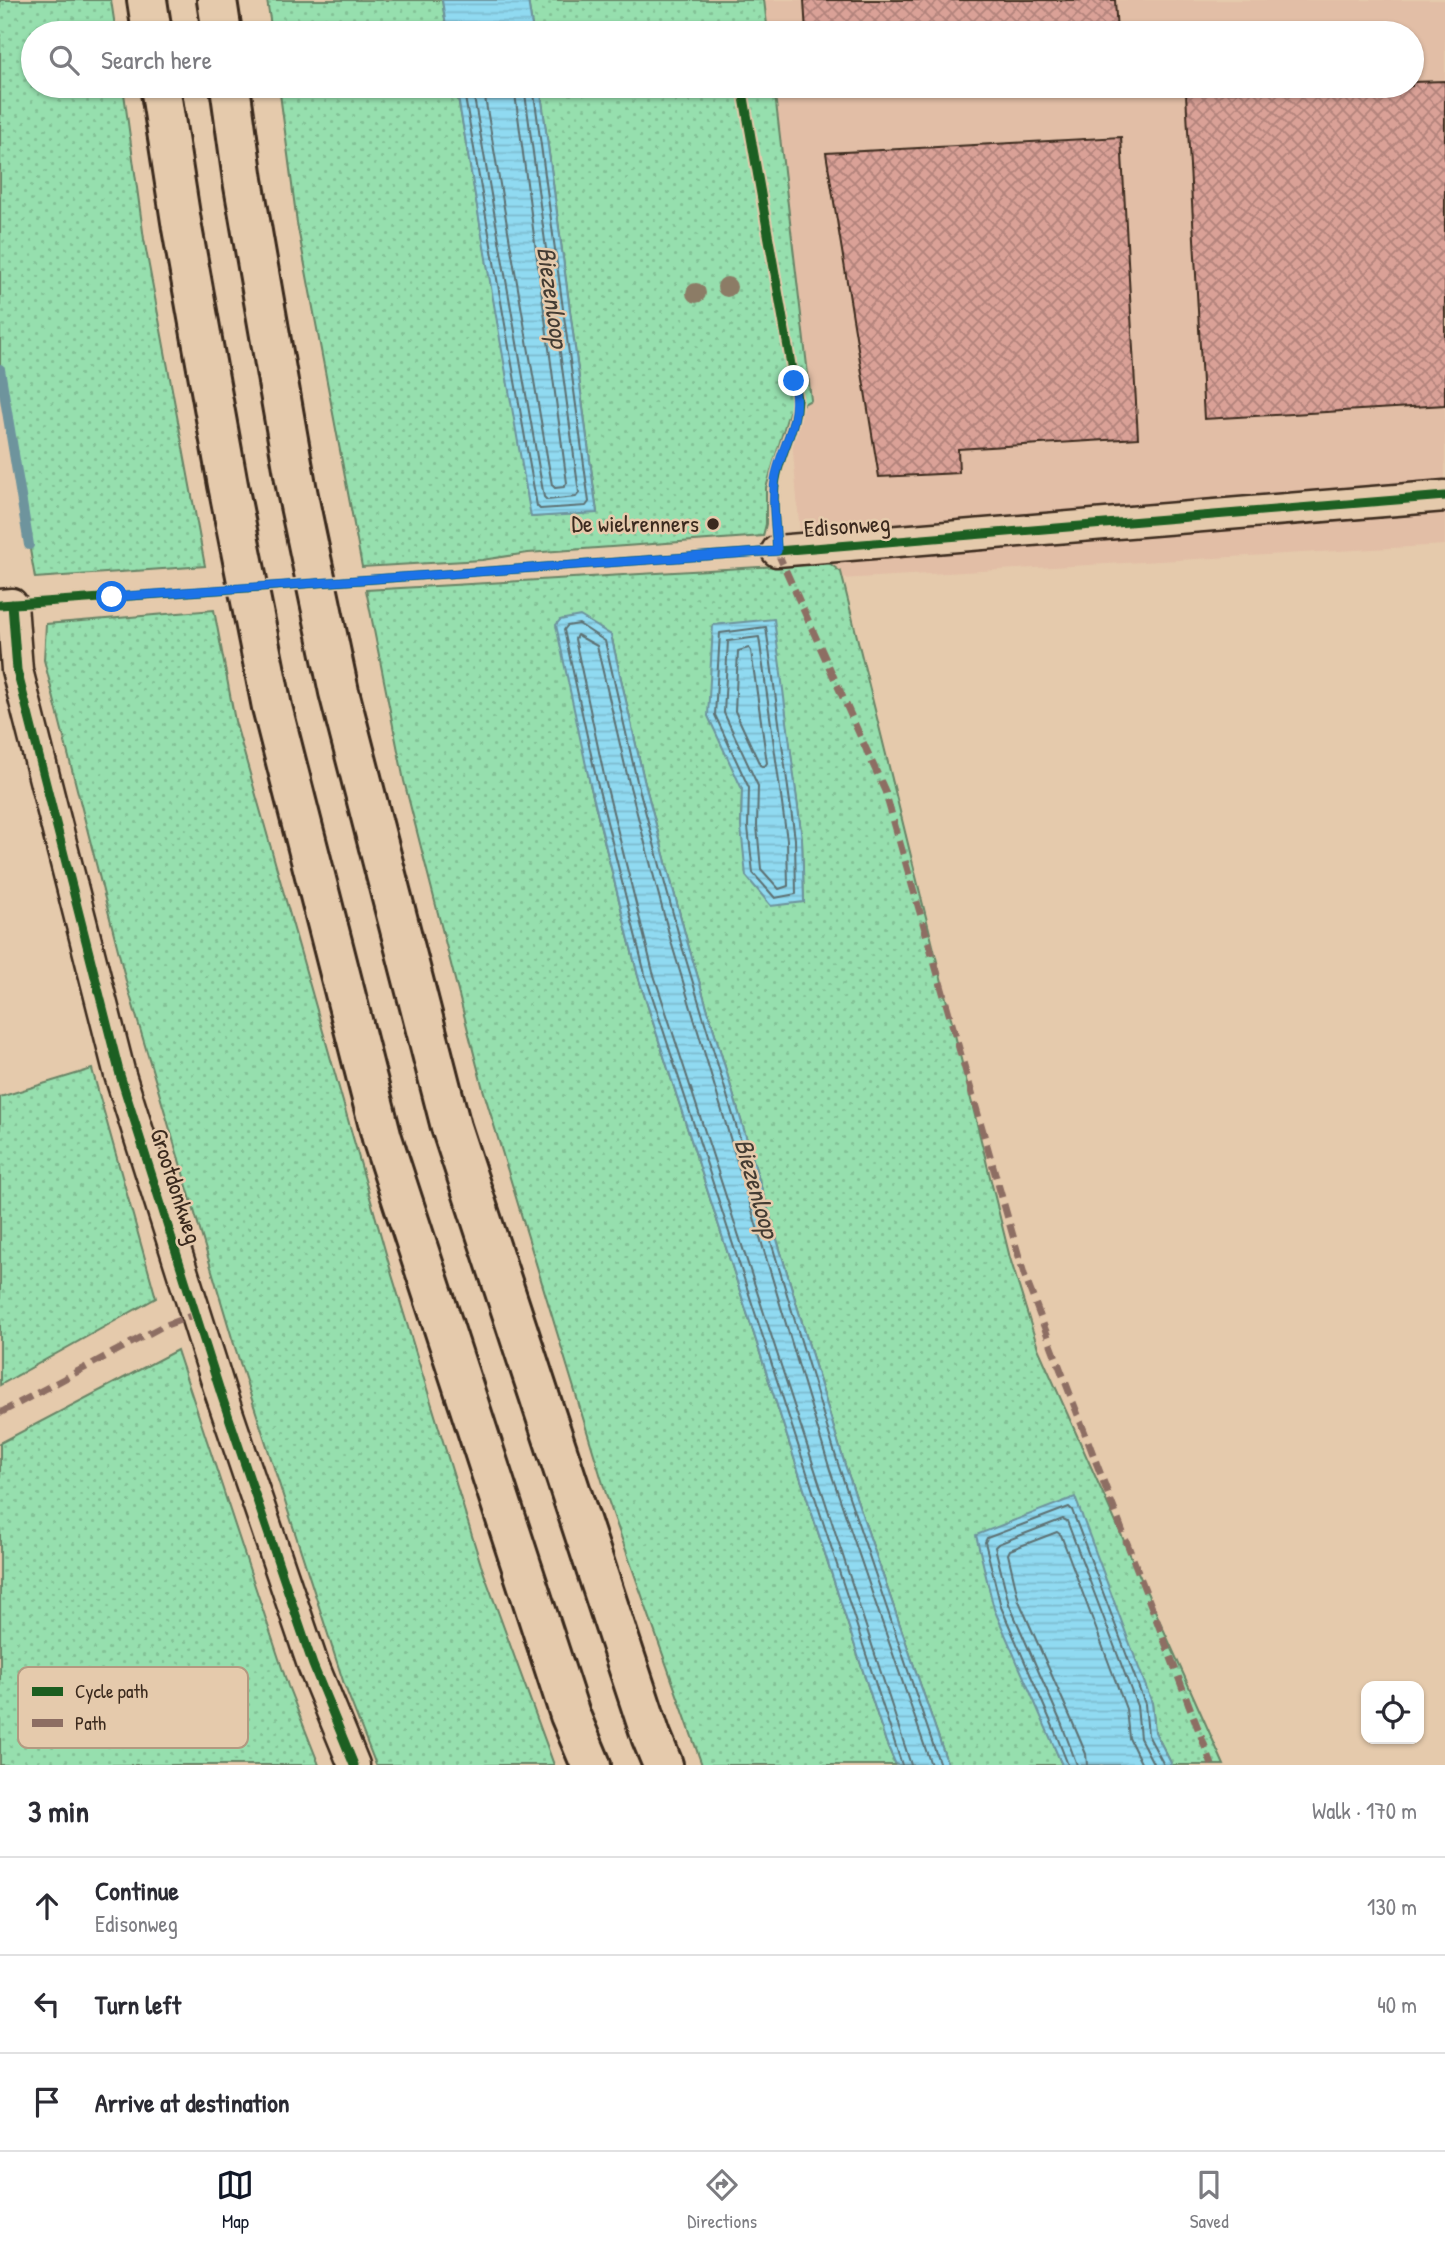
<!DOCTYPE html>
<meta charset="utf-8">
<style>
body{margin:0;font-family:"Patrick Hand",sans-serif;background:#f2f2f3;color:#2b2b33}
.controls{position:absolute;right:21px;bottom:21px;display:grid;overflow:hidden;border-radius:14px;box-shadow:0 2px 5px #0004}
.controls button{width:63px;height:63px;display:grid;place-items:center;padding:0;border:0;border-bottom:2px solid #e1e1e2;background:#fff;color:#2b2b33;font:35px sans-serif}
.stop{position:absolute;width:21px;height:21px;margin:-16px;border:5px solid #1a73e8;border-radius:50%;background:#fff}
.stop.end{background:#1a73e8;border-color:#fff;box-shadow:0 2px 7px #0008}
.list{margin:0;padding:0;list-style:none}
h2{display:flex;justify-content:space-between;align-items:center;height:91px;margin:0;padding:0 28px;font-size:30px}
h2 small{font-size:23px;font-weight:400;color:#7c7c81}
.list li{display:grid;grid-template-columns:46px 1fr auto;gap:21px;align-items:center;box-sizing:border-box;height:98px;padding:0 28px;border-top:2px solid #e1e1e2}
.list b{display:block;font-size:26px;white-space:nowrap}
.list p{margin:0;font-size:23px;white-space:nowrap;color:#7c7c81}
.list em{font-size:23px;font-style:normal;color:#7c7c81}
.icon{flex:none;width:38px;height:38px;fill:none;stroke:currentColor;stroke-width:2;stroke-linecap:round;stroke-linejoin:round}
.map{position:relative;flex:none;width:1445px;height:1765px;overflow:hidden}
.search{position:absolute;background:#fff;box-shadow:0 2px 5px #0004;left:21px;right:21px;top:21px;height:77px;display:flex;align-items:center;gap:18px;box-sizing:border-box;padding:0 24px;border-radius:38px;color:#7c7c81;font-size:26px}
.sheet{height:385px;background:#fff}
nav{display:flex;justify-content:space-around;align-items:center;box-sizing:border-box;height:98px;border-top:2px solid #e1e1e2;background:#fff;font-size:19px;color:#7c7c81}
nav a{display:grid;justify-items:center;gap:4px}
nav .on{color:#111827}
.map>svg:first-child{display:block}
.built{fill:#e2bea6}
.grass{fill:url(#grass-dots);stroke:#688466;stroke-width:2;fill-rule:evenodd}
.water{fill:url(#water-rules);stroke:#6e949d;stroke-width:2}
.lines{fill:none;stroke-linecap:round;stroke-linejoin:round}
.shore{stroke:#5d7072;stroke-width:2}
.stream{stroke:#6e949d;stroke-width:10}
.building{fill:url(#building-cross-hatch);stroke:#3b2a1e;stroke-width:2}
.street-casing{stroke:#3b2a1e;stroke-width:35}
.highway-casing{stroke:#3b2a1e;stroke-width:44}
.street{stroke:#e5caac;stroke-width:30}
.highway{stroke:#e5caac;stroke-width:38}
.quiet{stroke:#8d6e63;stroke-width:7;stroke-dasharray:14 7;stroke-linecap:butt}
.cycleway-casing{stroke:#e5caac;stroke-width:13}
.cycleway{stroke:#1b5e20;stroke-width:9}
.tree{fill:#8c7c66}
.route{stroke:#1a73e8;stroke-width:9}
.poi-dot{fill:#3b2a1e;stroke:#e5caac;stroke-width:2.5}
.labels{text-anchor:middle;stroke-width:5;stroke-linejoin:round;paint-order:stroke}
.poi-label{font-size:24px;fill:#3b2a1e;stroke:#e5caac;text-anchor:end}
.street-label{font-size:24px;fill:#3b2a1e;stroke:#e5caac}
.water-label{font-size:26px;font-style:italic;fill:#443c33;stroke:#e5caac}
.key{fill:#e5caac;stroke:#b29a81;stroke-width:2}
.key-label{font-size:19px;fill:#3b2a1e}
</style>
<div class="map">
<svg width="1445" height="1765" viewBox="0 0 1445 1765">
<defs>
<pattern id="grass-dots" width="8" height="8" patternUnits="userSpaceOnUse" patternTransform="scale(1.75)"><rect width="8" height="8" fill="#96dfae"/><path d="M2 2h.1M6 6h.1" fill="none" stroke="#82c095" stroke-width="1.8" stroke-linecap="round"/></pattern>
<pattern id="water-rules" width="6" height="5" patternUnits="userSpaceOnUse" patternTransform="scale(1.75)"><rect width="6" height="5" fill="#90daf1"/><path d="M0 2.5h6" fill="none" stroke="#7dbbce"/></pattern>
<pattern id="building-cross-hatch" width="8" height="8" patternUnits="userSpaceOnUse" patternTransform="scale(1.75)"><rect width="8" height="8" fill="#daa197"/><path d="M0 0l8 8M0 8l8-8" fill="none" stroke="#b2837b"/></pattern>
</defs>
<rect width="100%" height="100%" fill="#e5caac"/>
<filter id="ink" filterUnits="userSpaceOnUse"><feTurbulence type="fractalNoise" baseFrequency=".0143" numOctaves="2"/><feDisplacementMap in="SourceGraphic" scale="14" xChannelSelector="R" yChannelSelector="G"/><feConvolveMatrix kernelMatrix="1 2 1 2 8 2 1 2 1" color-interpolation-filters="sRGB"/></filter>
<g filter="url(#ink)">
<path class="built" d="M755,0h690v545l-641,36 -42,-495h650v-53h-654z"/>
<path class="grass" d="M0,0h111l5,33h-83v53h90l21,153 61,327 -170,12 -35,-198z
M267,0h175l5,33h-175z
M528,0h236l4,33h-235z
M279,86h177l76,431 65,-5 -57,-426h234l37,314 -22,12 -23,76v36l-3,12 -235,17 -46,7 -120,7 -65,-344z
M829,563l12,9 169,686 28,90 186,417h-52l-17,-33 -3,-29 -104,28 14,34h-114l-103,-300 -158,-524 -43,-161 -33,-145 -43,-16 -8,1 30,164 48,192 248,766 10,23h-194l-95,-268 -124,-408 -79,-308 -38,-191zM773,619l29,220 2,63 -63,-75 1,-38z
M214,610l21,111 157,554 89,290 73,200h-178l-32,-81 -112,-346 -105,-353 -83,-325 2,-36z
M92,1069l64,229 -156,87v-288z
M177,1350l111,336 31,79h-319v-322z"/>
<path class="water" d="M442,0h86l5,33h-86z
M456,86h84l57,427 -66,4z
M580,616l31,19 33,145 43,161 158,524 103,300h-52l-10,-23 -248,-766 -48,-192 -34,-159 4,-5z
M774,619l28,220 2,63 -33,4 -25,-30 -5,-49 1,-38 -34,-73 5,-91z
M1075,1497l77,206 3,29 17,33h-110l-68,-156 -18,-74z"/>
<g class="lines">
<path class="shore" d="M463,86l74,420 3,3 46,-3 3,-4 -56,-416
M472,86l72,411 3,3 29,-3 3,-4 -55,-407
M483,86l69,399 3,3 9,-1 3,-4 -53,-397
M766,627l29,212 1,55 -21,4 -22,-25 -5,-46 1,-39 -34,-73 5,-82z
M759,637l28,203 1,46 -9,3 -18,-20 -4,-43 1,-40 -34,-73 4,-72z
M749,648l2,3 16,112 -3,4 -4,-2 -25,-54 3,-60z
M902,1765l-257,-791 -48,-192 -33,-152 3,-4 12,-2 26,17 32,140 44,162 158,524 101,298
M911,1765l-258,-793 -48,-192 -30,-141 2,-4 20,11 32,137 43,162 158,525 101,295
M1068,1765l-14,-36 -53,-122 -16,-65 2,-4 82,-31 3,3 73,194 3,31 16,30
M1077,1765l-15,-40 -53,-121 -14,-57 3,-3 65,-25 4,2 70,185 3,32 14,27
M1087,1765l-1,-11 -14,-33 -53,-120 -11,-47 2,-4 47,-18 4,3 65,174 3,29 13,27"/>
<path class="stream" d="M0,369l29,176"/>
</g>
<path class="building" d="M804,0h311l2,33h-311z
M1445,81v324l-241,14 -18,-325 162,-8h64v-4z
M1121,137l17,301 -180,11 1,24 -80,4 -53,-324z"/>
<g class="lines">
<g class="street-casing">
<path id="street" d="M777,551l668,-55
M0,605l12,-1 5,66 103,405 101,319 92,271 41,100"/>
</g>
<g class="highway-casing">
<path id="highway" d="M147,0l5,33
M217,0l5,33
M160,86l22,142 46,257 44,222 110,431 188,577 21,50
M230,86l13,94 54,311 42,201 112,435 200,609 12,29"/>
</g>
<use href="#street" class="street"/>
<use href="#highway" class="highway"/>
<path class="quiet" d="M777,551l108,240 139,483 188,491
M0,1413l161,-86 35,-13"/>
<g class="cycleway-casing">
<path id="cycleway" d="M742,86l55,313c-1,28 -14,49 -20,75 -6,25 -1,52 0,77
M12,604l5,66 103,405 101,319 92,271 41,100
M0,605l777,-54 668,-55"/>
</g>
<use href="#cycleway" class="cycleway"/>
</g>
<g class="tree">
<circle cx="727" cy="287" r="10"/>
<circle cx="696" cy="293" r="10"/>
</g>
</g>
<g class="lines" filter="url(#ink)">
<path class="route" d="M112,597l665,-46c-1,-25 -6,-51 -1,-76 9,-39 25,-49 18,-94"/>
</g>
<circle class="poi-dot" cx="713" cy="524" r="7"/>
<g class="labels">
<g class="poi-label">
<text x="699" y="532">De wielrenners</text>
</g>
<g class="street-label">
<text transform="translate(847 526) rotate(-4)" y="8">Edisonweg</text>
<text transform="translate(176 1186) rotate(72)" y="8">Grootdonkweg</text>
</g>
<g class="water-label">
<text transform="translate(553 297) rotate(82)" y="9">Biezenloop</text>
<text transform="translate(757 1188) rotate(74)" y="9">Biezenloop</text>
</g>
</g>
<rect x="18" y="1667" width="230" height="81" rx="10" class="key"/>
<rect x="32" y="1687" width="31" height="9" fill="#1b5e20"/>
<rect x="32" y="1719" width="31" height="8" fill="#8d6e63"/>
<g class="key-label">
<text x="75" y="1698">Cycle path</text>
<text x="75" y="1730">Path</text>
</g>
</svg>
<div class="controls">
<button><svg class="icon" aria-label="locate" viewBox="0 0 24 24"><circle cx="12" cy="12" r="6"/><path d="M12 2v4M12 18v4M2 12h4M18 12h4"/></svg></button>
</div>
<div class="stop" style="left:112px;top:597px"></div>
<div class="stop end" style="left:794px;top:381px"></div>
<div class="search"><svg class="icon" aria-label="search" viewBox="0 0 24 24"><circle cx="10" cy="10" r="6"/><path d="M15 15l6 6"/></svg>Search here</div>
</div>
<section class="sheet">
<h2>3 min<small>Walk · 170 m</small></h2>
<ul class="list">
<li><svg class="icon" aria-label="ahead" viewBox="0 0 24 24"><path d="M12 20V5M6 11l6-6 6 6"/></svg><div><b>Continue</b><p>Edisonweg</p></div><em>130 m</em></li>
<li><svg class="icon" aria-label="left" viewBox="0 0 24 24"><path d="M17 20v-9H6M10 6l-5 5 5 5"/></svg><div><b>Turn left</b></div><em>40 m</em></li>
<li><svg class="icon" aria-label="arrive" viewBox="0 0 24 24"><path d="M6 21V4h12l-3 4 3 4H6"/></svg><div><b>Arrive at destination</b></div></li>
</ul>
</section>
<nav>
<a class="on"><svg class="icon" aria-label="map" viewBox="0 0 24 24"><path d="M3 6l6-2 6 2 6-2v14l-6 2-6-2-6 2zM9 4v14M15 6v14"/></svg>Map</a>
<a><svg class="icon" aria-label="directions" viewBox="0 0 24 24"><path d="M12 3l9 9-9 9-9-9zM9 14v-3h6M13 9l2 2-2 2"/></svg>Directions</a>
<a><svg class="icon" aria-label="saved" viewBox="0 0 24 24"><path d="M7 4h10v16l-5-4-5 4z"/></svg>Saved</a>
</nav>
